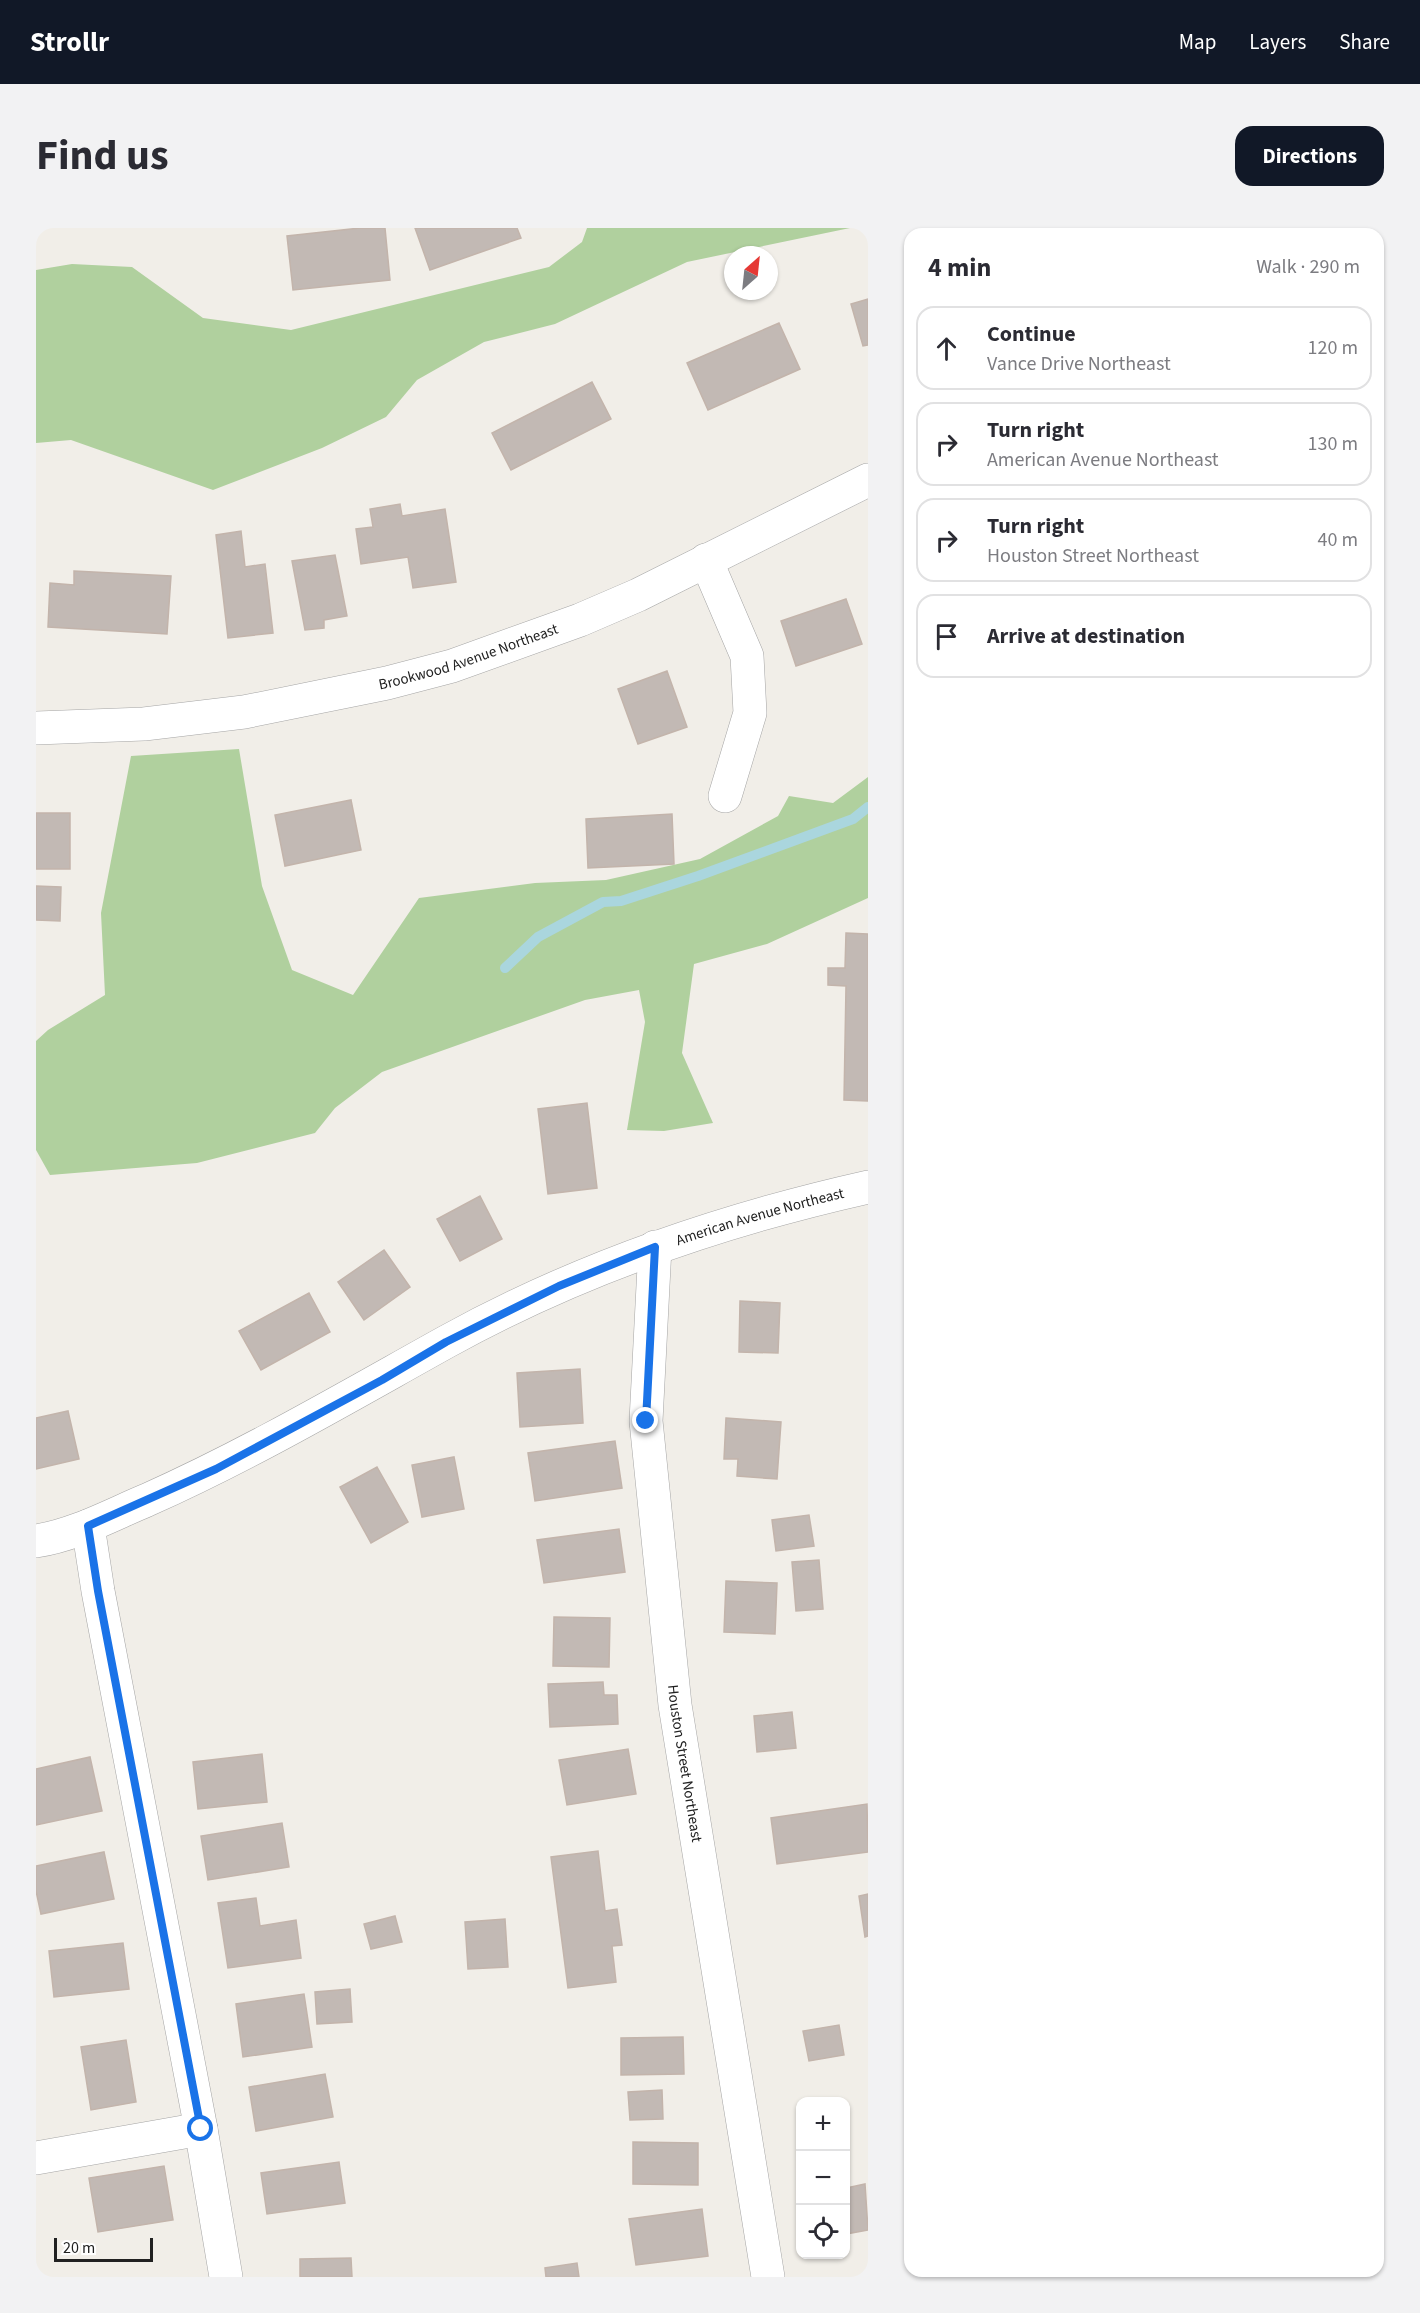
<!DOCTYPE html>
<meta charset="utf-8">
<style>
body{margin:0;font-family:"Source Sans 3",sans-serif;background:#f2f2f3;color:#2b2b33}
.controls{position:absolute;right:18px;bottom:18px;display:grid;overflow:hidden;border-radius:12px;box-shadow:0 2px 4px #0004}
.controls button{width:54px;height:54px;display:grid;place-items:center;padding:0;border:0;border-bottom:2px solid #e1e1e2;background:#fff;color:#2b2b33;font:30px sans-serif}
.compass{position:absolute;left:688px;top:18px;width:54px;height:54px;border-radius:50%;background:#fff;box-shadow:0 2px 4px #0004;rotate:27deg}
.scale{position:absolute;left:18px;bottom:15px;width:99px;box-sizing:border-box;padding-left:6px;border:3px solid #212121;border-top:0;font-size:16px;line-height:21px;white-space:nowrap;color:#212121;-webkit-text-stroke:4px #fff;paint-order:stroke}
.stop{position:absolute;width:18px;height:18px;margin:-14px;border:4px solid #1a73e8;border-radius:50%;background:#fff}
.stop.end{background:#1a73e8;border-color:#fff;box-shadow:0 2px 6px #0008}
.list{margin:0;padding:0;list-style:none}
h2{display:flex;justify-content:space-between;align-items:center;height:78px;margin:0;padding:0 24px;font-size:26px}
h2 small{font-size:20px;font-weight:400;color:#7c7c81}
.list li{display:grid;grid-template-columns:39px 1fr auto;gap:18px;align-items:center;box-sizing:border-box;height:84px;margin:0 12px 12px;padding:0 12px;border:2px solid #e1e1e2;border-radius:18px}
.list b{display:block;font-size:22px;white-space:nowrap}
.list p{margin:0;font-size:20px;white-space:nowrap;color:#7c7c81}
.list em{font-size:20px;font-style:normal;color:#7c7c81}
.icon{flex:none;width:33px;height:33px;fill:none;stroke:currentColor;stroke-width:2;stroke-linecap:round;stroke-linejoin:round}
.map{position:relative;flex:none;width:832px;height:2049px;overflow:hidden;border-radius:18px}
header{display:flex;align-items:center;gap:36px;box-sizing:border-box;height:84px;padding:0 30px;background:#111827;color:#fff}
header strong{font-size:28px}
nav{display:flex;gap:33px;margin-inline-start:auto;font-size:21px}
.intro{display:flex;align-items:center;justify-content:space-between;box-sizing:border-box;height:144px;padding:0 36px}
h1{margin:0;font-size:42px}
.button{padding:15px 27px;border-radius:18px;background:#111827;color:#fff;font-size:21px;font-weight:700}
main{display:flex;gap:36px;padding:0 36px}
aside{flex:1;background:#fff;border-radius:18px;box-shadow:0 2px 4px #0004}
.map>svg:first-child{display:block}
.forest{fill:#b0d09e}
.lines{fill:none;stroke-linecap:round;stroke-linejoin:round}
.stream{stroke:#aad6de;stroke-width:10}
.building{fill:#c2b9b4;stroke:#c3b4ab;stroke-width:1.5}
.street-casing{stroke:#a5a5a5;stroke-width:34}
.street{stroke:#fff;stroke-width:33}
.route{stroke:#1a73e8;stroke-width:8}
.labels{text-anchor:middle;stroke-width:6;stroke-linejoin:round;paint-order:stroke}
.street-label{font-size:15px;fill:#212121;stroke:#fff}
</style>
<header>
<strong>Strollr</strong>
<nav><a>Map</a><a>Layers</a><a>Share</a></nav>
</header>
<div class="intro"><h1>Find us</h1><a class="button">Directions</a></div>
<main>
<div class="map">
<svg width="832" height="2049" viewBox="0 0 832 2049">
<rect width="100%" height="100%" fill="#f1eee8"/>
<path class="forest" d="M551,0h263l-163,34 -132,62 -71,18 -67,38 -31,37 -64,31 -109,42 -142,-50 -35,3v-173l36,-6 60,3 71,51 88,12 258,-63 33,-25z
M203,521l23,137 30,84 61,25 66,-97 116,-15 71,-3 94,-21 78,-43 11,-20 44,7 35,-26v121l-101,46 -73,20 -12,89 31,70 -49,8 -37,-1 18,-108 -6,-32 -54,10 -203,72 -47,36 -20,25 -118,30 -147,12 -14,-25v-109l12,-11 57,-35 -4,-82 30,-157z"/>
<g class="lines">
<path class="stream" d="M469,740l33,-31 65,-35 18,-1 77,-25 155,-57 15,-12"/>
</g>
<path class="building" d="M324,0h25l5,52 -97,10 -6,-54z
M379,0h102l4,10 -91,32z
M832,71v46l-5,1 -12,-42z
M743,95l21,46 -92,41 -21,-47z
M556,154l19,37 -100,51 -19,-37z
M364,276l2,12 43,-7 11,73 -43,6 -5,-31 -47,7 -5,-35 17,-2 -3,-18z
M205,303l4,36 20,-3 8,69 -45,5 -12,-103z
M299,327l12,61 -23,4v8l-19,2 -13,-69z
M38,343l97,5 -4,58 -119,-7 2,-44 24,2z
M810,371l16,45 -66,22 -15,-45z
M631,443l20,56 -49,17 -20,-55z
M315,572l10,50 -76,16 -10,-51z
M0,585h34v56h-34z
M636,586l2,50 -86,4 -2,-49z
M0,658l25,1 -1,34 -24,-1z
M810,705l22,1v167l-24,-1 2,-114 -18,-1v-17h17z
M551,875l10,85 -49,6 -10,-85z
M444,968l22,43 -42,22 -23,-42z
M348,1022l26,37 -46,33 -26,-38z
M273,1065l21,39 -69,38 -22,-39z
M704,1073l40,2 -2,50 -39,-1z
M544,1141l3,54 -63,4 -3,-54z
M32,1183l11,48 -43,10v-51z
M690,1190l55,4 -4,57 -40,-3 1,-17h-14z
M579,1213l7,47 -87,13 -7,-48z
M418,1229l10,52 -42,8 -10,-52z
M341,1239l31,55 -37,21 -31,-56z
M773,1287l5,31 -38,5 -4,-31z
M583,1301l6,43 -81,11 -7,-43z
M783,1332l4,49 -27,2 -4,-49z
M690,1353l51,2 -2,51 -51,-2z
M518,1389l56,1 -1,49 -56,-1z
M567,1454l1,13h13l1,29 -68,3 -2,-43z
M756,1484l4,36 -39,4 -3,-36z
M592,1521l8,45 -69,11 -8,-45z
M226,1526l5,48 -69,7 -5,-47z
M54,1529l12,54 -66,14v-56z
M831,1576l1,48 -91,12 -6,-46z
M246,1595l7,44 -81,13 -7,-44z
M562,1623l7,60 12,-2 5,36 -10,1 4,36 -48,6 -17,-131z
M68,1624l10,47 -73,15 -5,-23v-25z
M832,1666v42l-3,1 -6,-41z
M220,1670l4,28 36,-6 5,38 -73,10 -10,-65z
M359,1688l7,26 -31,7 -7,-25z
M469,1691l3,48 -40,2 -3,-47z
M87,1715l6,46 -75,8 -5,-46z
M314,1761l2,33 -35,2 -2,-32z
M268,1766l8,53 -69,10 -7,-53z
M803,1797l5,30 -35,6 -6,-30z
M647,1809l1,37 -63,1v-37z
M90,1812l10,62 -45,8 -10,-63z
M289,1846l8,43 -77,14 -7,-44z
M626,1862l1,29 -33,1 -2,-28z
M597,1914l65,1v42l-65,-1z
M303,1934l6,41 -78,11 -6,-41z
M128,1938l9,54 -75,12 -9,-54z
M829,1956l3,46 -22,4v-46z
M666,1981l6,47 -72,9 -7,-46z
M315,2030l1,19h-52v-18z
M541,2035l2,14h-33l-1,-9z"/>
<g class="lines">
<g class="street-casing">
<g id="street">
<path d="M670,332l41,96 3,57 -25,83"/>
<path id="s1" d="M0,500l108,-4 100,-12 143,-29 65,-17 128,-46 58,-25 230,-115"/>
<path id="s2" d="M619,1019l-9,174 29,284 93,572"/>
<path d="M52,1298l10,65 103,538 25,148"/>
<path id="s3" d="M0,1313c39,-6 75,-26 111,-41 103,-46 200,-103 299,-158 132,-73 275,-122 422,-155"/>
<path d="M0,1930l165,-29"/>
</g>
</g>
<use href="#street" class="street"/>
</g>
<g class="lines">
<path class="route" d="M165,1901l-103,-538 -10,-65 128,-57 166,-89 64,-38 113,-56 96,-39 -9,174"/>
</g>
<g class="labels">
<g class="street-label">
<text dy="5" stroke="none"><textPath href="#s1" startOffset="440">Brookwood Avenue Northeast</textPath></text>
<text dy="5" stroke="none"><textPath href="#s3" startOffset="796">American Avenue Northeast</textPath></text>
<text dy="5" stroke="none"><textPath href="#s2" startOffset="519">Houston Street Northeast</textPath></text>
</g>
</g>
</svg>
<div class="controls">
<button>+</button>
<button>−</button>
<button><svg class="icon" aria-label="locate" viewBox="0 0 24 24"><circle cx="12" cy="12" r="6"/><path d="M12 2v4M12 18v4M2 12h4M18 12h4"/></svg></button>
</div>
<svg class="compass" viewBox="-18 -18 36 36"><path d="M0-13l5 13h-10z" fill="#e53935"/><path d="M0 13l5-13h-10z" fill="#7c7c81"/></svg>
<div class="scale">20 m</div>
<div class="stop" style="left:165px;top:1901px"></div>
<div class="stop end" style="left:610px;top:1193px"></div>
</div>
<aside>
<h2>4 min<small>Walk · 290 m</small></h2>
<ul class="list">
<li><svg class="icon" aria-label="ahead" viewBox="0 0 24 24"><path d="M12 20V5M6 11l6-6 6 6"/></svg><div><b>Continue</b><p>Vance Drive Northeast</p></div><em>120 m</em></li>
<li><svg class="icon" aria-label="right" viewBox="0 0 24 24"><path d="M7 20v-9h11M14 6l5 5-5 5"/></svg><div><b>Turn right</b><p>American Avenue Northeast</p></div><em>130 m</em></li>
<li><svg class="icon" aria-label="right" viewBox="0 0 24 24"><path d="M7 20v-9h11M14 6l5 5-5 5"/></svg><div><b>Turn right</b><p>Houston Street Northeast</p></div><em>40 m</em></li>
<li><svg class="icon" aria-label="arrive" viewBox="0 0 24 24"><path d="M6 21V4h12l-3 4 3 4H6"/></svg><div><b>Arrive at destination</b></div></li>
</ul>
</aside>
</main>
